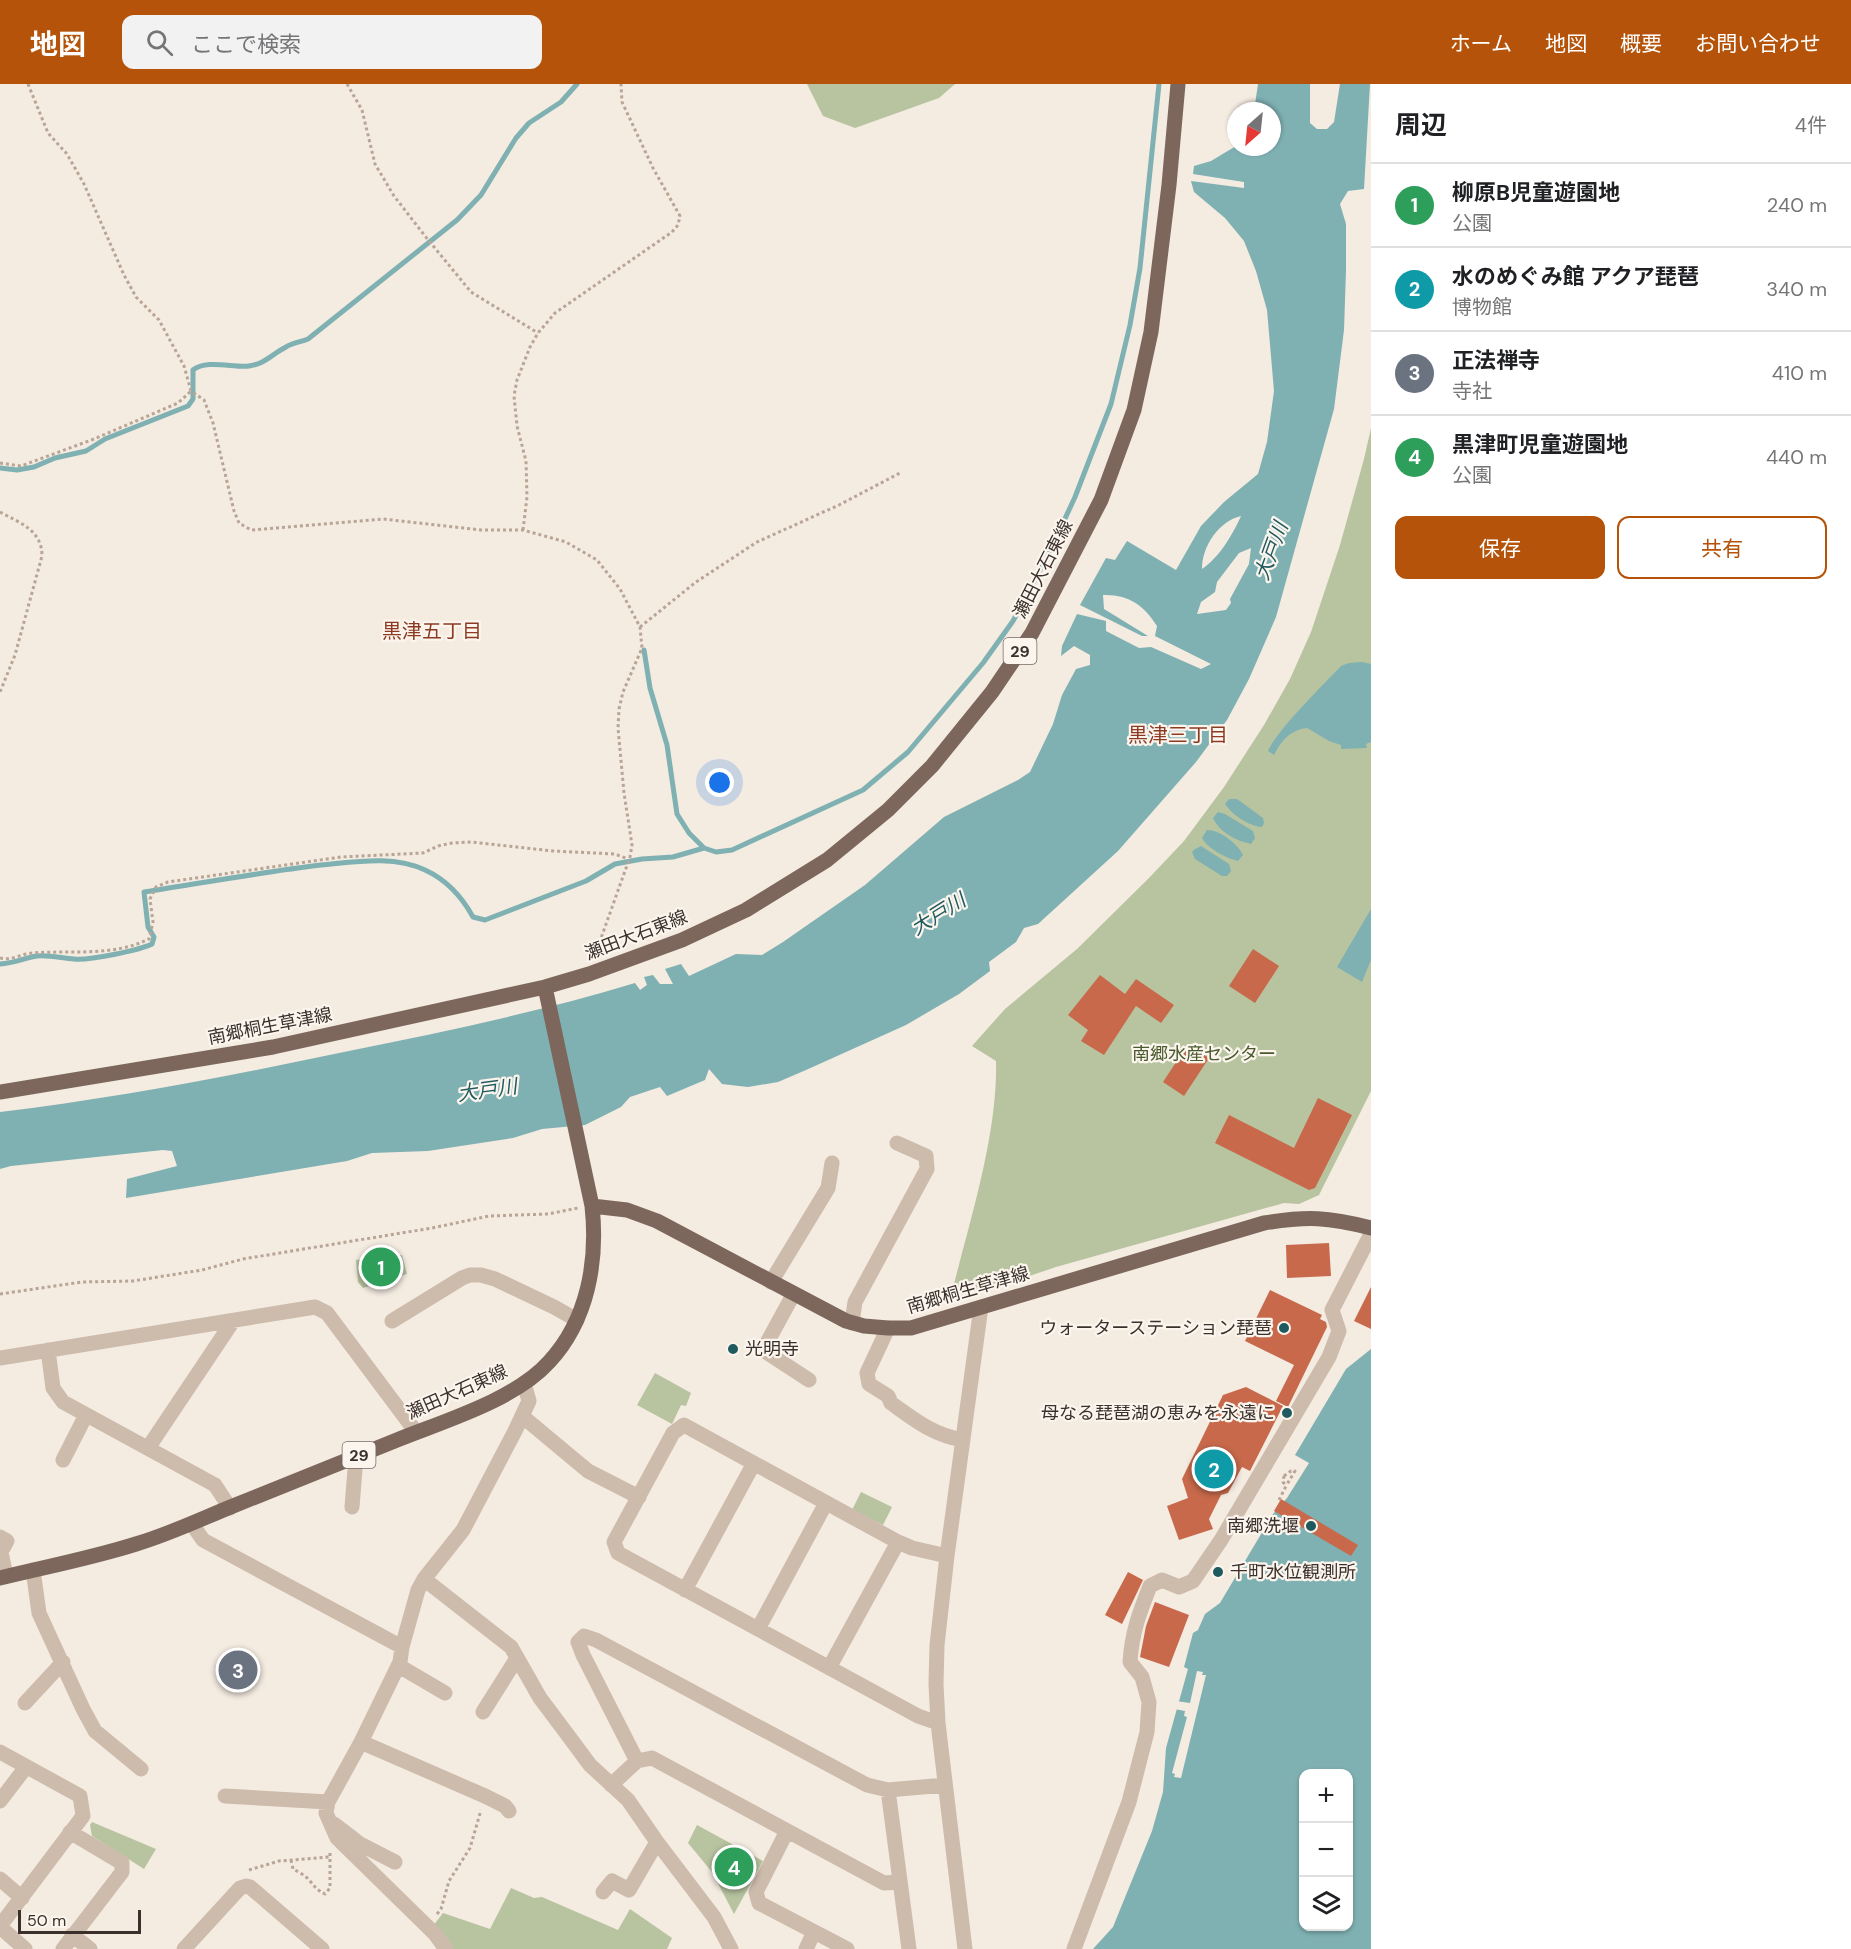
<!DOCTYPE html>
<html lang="ja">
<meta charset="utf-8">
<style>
body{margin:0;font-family:"DM Sans","Noto Sans JP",sans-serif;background:#f2f2f2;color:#202124}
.controls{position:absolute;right:18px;bottom:18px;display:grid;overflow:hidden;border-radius:12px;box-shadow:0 2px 4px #0004}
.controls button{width:54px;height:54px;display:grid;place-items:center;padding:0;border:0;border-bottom:2px solid #e0e0e0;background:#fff;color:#202124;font:30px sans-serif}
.compass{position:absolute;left:1227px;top:18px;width:54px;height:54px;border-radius:50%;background:#fff;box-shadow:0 2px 4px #0004;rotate:207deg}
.scale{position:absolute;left:18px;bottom:15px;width:123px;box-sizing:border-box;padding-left:6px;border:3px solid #3b302b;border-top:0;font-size:16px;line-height:21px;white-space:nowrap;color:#3b302b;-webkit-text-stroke:4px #fbf5ee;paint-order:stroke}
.you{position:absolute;left:720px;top:699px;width:21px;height:21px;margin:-15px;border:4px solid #fff;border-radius:50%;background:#1a73e8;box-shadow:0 0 0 9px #1a73e833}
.badge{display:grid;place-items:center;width:39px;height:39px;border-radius:50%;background:#b45309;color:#fff;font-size:20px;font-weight:700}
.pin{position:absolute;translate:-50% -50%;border:3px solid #fff;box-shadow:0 2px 6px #0006}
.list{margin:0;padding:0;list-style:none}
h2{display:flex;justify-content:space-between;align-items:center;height:78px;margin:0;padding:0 24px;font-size:26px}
h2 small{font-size:20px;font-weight:400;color:#757577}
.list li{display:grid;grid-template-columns:39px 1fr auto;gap:18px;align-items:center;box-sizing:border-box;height:84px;padding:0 24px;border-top:2px solid #e0e0e0}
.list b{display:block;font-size:22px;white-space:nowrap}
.list p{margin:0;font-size:20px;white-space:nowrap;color:#757577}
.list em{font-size:20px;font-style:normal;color:#757577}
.actions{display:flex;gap:12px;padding:18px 24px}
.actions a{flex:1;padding:14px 0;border:2px solid #b45309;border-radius:12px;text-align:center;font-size:21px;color:#b45309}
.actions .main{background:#b45309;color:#fff}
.icon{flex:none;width:33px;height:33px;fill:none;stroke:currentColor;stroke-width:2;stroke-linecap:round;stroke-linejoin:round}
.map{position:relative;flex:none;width:1371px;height:1865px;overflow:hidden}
header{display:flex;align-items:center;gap:36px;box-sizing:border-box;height:84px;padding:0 30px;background:#b45309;color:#fff}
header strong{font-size:28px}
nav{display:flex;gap:33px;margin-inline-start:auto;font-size:21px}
.search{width:420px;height:54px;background:#f2f2f2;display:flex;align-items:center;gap:15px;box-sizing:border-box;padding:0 21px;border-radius:12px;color:#757577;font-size:22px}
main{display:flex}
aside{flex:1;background:#fff}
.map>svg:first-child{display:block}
.green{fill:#b8c4a0}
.water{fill:#7fb0b2;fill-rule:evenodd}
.pier{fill:#f4ebe1}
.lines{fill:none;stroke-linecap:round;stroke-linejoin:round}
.stream{stroke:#7fb0b2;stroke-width:5}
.building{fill:#c8694b}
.path{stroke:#b9a596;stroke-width:3;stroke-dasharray:3 3;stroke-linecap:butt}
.minor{stroke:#cdbbac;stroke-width:15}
.major{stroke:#7d675c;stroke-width:15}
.poi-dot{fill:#1f5a5e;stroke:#fbf5ee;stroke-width:2}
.labels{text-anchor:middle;stroke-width:4.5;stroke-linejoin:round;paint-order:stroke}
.shield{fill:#fbf5ee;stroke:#756b66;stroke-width:1.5}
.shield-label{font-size:16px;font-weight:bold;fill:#3b302b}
.street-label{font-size:18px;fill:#3b302b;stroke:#fbf5ee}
.park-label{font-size:18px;fill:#4a5a2e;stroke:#fbf5ee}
.poi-label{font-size:18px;fill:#3b302b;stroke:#fbf5ee;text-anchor:end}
.water-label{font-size:20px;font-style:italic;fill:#1f5a5e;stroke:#fbf5ee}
.neighbourhood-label{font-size:20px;fill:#8c3b22;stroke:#fbf5ee}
</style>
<header>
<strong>地図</strong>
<div class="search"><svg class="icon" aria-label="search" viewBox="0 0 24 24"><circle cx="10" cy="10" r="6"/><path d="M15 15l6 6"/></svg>ここで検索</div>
<nav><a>ホーム</a><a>地図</a><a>概要</a><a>お問い合わせ</a></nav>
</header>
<main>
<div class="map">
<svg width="1371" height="1865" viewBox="0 0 1371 1865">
<rect width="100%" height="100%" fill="#f4ebe1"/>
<path class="green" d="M807,0h148l-16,14 -84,30 -32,-12z
M1371,344v663l-52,104 -20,9 -15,-1 -228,64 -100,34 -5,-5c18,-73 47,-161 45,-235l-24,-15 33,-37 72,-60 72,-71 35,-37 40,-54 40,-62 26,-46 21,-47 29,-87 24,-86z
M402,1171l5,19 -44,14 -5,-6 -2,-22z
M655,1289l36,20 -5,13 -5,-1 -9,19 -35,-19z
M861,1408l31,15 -9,18 -31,-15z
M92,1738l64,27 -12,20 -52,-33 -2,-11z
M697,1741l66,36 -29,53 -22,-42 -24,-29z
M511,1804l23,10 8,-1 76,33 12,-21 42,29 -5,11h-214l-20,-23 10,-13 47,16z"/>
<path class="water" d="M1258,0h52v39l7,6h10l7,-7 6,-38h30l-6,105 -16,2 -8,13 6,20v46l-2,60 -10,79 -58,208 -27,62 -22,41 -31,42 -78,89 -80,73 -14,4 -8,14 -27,20 1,9 -31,23 -53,31 -100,45 -28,12 -30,5 -26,-3 -13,-15 -4,11 -38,16 -7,-9 -30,10 -9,10 -36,18 -43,4 -29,9 -85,13 -56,2 -25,8 -221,37 1,-19 50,-13 -5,-15 -9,-1 -152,16 -11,3v-57c116,-14 230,-36 344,-60 98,-20 196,-40 291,-69l5,7 7,-5 -3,-8 9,-2 7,9h13l-8,-15 16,-5 8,12 47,-22 26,1 21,-13 82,-57 79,-68 74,-37 12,-8 23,-48 9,-29 14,-26 14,-4v-10l-16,-9 -13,10 1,-10 15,-32 29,7v10l33,17 12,-1 50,22 10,-5 -56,-28 2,-10c-13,-21 -29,-32 -54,-31l1,14 44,27h-6l-62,-31 26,-47 9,2 12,-19 49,29 25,-44 23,-24 34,-28 9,-32 7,-51 -7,-81 -11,-39 -12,-30 -19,-23 -31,-26 -3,-11 53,7v-6l-51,-8 1,-8 17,-5 25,-15 36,1v-36h-18zM1241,432c-8,18 -22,42 -39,53 0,-23 17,-48 39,-53zM1251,464l-2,16 -19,35 1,4 -5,7 -29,4 4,-12 14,-10 2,-10 22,-29z
M1362,578l9,2v78l-5,2 1,4 -26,1v-4l-12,-4 -22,-13c-17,2 -25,12 -33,27l-6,-4c9,-21 56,-67 73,-85l8,-3z
M1229,715h8l26,19 1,5 -2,4c-13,-1 -30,-12 -37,-23z
M1218,728l7,2 28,17 2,7 -4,6c-14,-3 -32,-12 -38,-26z
M1207,746c13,0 31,14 36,25l-5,6c-12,-3 -30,-12 -36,-23z
M1201,762l28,18 2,7 -4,5h-5l-27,-17 -3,-7 3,-3z
M1371,825v51l-9,22 -25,-15z
M1371,1265v600h-278l20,-22 39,-96 11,-39 3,-44 22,-79 -4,-2 9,-34 5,-3 7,-16 15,-11 53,-89 14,-16 22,-35 -14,-8 51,-86zM1304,1690h44v152h-44z"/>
<path class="pier" d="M1197,1587l6,1 -1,3h4l-25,103 -7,-1 1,-3 -3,-1 15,-56 -3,-1 1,-5 -11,-2 2,-8 14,2z"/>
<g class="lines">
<path class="stream" d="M0,384l17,2 17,-3 21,-9 31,-7 19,-12 83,-33 5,-7v-29c13,-11 41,-2 56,-4 16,-2 23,-12 37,-19 6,-4 15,-5 22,-8l149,-119 24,-25 35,-57 13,-15 32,-21 16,-18
M644,566l6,38 17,57 10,69 12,19 15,15
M0,880c15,-1 24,-6 37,-8 13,-1 24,2 37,3 14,2 66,-9 78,-15l2,-7 -6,-10 -4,-35c59,-9 118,-20 177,-27 34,-3 72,-10 104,5 22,10 37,27 48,47l12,3 101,-39 29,-17 27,-5 31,-2 31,-9 12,4 16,-2 131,-60 45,-38 75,-89 30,-42 37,-70 25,-54 36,-93 19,-79 10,-57 19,-184"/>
</g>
<path class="building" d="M1253,865l26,17 -24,37 -26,-17z
M1100,891l25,19 11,-15 38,26 -13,18 -25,-17 -32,49 -23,-14 7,-11 -20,-15z
M1188,960l21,14 -25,38 -21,-14z
M1318,1014l34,17 -37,73 -6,2 -94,-47 14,-28 65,33z
M1329,1159l2,33 -44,2 -1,-33z
M1371,1203v42l-17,-8z
M1270,1206l52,25 -2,4 6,3 1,5 -39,80 -12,-6 18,-36 -49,-24z
M1246,1303l37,19 -33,65 -8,-4 -14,26 -7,2 -12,24 4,10 -34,11 -12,-34 21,-8 -6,-19 41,-84z
M1281,1415l77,46 -7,11 -77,-45z
M1128,1488l15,8 -21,44 -17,-9z
M1155,1518l34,13 -20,52 -29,-10 6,-31z"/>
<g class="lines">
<path class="path" d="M28,0l20,49 19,21 17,30 40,91 12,22 23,23 25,46 7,25 13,9 9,23 21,88 5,12 12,7 132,-11 98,11h42l43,12 31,18 23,29 20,38 2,21 -19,44 -4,17 -1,19 6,65 8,52 -2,12 -35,98
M347,0l15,26 13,54 19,32 31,40 46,56 67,41
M0,379l21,3 73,-27 84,-36 13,-12
M0,428c20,11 42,18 42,44l-27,99 -15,37
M523,446l4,-33 -1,-36 -9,-35 -3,-30 3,-16 13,-33 8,-14 17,-20 117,-81 6,-7 2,-9 -27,-48 -31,-66 -1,-18
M640,543l56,-45 61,-40 82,-37 61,-32
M0,874c11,3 21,-4 32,-5 39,-3 81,4 117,-14l4,-17 -3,-23 6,-12 12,-5 173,-25 82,-4 15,-7 14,-3 19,-1 82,9 62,3 13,5
M0,1210l82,-12 51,-1 69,-11 41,-11 189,-31 57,-12 59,-2 30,-6
M1284,1392l7,-5h4l-9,15
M1279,1416l7,-14 -3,-4 1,-6
M291,1776l2,9c6,3 13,7 17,12 5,6 7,9 15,13l5,-6v-35
M249,1786l30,-9 51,-4
M437,1830l4,-5 8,-28 21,-33 11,-38"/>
<path class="minor" d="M771,1198l57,-94 4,-25
M793,1211l-30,55 46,30
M392,1237l70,-43 8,-3h11l14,4 59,28 23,13
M852,1239l3,-21 72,-133 -1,-13 -29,-13
M888,1244l-21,45 2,11 19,12 3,7c24,17 42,32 72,37
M48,1266l5,38 10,14 152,83 15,23
M0,1274l315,-51 12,6 89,119
M522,1332l66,55 51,26
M148,1364l85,-127
M63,1376l23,-45
M352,1423l4,-50
M192,1440l11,16 199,107
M0,1453l7,4 -6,11 5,24
M33,1486l6,43 44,96 12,22 46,38
M424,1495l87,68 29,51 27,36 23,31 38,35 29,42 57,75 17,32
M685,1506l69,-127
M758,1545l68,-126
M399,1582l46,27
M829,1584l69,-126
M25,1619l38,-41
M483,1628l34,-54
M938,1639l-20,-7 -300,-163 -4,-11 59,-109 11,-8 214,117 14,6 35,8
M361,1658l124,54 20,10 4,5
M0,1668l80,44 3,20 -83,110
M637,1677l-54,-106 -5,-13 6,-6 12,4 271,145 21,5 57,-5
M611,1701l26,-24 15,-3 232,125 16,-1
M888,1706l21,159
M225,1712l103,6
M0,1717l26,-34
M334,1740l26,20 35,18
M787,1747l-31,61 3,11 88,46
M0,1795l22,19
M603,1808l9,-11 17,9 28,-48
M0,1843l25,22
M72,1851l18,14
M63,1865l59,-77v-9l-52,-31
M184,1865l56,-61 6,-2 4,1 72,62
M446,1865l-11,-15 -98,-96 -11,-25 2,-11 33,-60 39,-80 2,-15 16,-57 6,-11 39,-49 52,-99 14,-30 -5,-18
M806,1865l8,-17
M965,1865l-27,-226 -2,-39 1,-39 10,-89 34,-249
M1074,1865l55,-147 18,-70 2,-30 -7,-25 -12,-15c2,-30 9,-48 20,-76l12,-6 17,7 14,-6 28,-41 108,-183 10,-26 -7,-21 39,-76"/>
<path class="major" d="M0,1008l273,-45 272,-60 44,-13 93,-34 64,-30 81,-50 61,-50 44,-44 60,-74 40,-59 69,-133 33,-90 17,-78 18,-147 9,-101
M592,1122l35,4 30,11 189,100 18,5 24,2h23l353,-105c44,-7 64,-6 107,5
M0,1494c45,-11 92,-20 136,-34 34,-10 65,-25 97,-38 55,-22 110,-44 164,-66 47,-19 118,-40 152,-78 39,-42 49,-101 43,-156l-47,-219"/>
</g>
<g class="poi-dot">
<circle cx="1284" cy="1244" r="6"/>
<circle cx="733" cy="1265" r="6"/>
<circle cx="1287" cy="1329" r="6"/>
<circle cx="1311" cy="1442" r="6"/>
<circle cx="1218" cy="1488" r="6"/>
</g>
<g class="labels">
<g class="shield">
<rect x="1003.5" y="554" width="33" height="26" rx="4.5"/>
<rect x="342.5" y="1358" width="33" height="26" rx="4.5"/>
</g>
<g class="shield-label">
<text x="1020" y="573">29</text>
<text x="359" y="1377">29</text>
</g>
<g class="street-label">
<text transform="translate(1043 485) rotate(-63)" y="6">瀬田大石東線</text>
<text transform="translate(636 851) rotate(-21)" y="6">瀬田大石東線</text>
<text transform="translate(270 942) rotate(-11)" y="6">南郷桐生草津線</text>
<text transform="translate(968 1206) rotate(-16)" y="6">南郷桐生草津線</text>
<text transform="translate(457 1308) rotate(-24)" y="6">瀬田大石東線</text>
</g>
<g class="park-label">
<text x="1204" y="976">南郷水産センター</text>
</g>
<g class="poi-label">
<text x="1272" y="1250">ウォーターステーション琵琶</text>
<text x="745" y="1271" text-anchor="start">光明寺</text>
<text x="1275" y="1335">母なる琵琶湖の恵みを永遠に</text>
<text x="1299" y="1448">南郷洗堰</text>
<text x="1230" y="1494" text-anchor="start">千町水位観測所</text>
</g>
<g class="water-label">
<text transform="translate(1271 467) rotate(-70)" y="7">大戸川</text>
<text transform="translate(938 830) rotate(-32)" y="7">大戸川</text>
<text transform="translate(487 1006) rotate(-8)" y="7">大戸川</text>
</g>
<g class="neighbourhood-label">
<text x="432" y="554">黒津五丁目</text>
<text x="1178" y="658">黒津三丁目</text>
</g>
</g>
</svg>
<div class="controls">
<button>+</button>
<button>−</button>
<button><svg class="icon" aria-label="layers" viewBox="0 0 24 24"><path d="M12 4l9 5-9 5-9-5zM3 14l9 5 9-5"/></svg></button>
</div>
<svg class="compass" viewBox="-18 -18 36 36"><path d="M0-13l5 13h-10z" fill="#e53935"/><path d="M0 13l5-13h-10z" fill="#757577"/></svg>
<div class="scale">50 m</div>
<div class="you"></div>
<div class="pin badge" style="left:381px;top:1183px;background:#2e9e5b">1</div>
<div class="pin badge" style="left:1214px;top:1385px;background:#0f9aa8">2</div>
<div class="pin badge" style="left:238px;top:1586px;background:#6b7280">3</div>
<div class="pin badge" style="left:734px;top:1783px;background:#2e9e5b">4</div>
</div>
<aside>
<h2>周辺<small>4件</small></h2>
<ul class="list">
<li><span class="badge" style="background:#2e9e5b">1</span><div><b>柳原B児童遊園地</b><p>公園</p></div><em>240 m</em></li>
<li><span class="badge" style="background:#0f9aa8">2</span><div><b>水のめぐみ館 アクア琵琶</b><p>博物館</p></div><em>340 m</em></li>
<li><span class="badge" style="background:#6b7280">3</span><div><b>正法禅寺</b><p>寺社</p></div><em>410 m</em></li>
<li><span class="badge" style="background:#2e9e5b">4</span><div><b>黒津町児童遊園地</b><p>公園</p></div><em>440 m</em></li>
</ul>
<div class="actions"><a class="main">保存</a><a>共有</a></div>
</aside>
</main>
